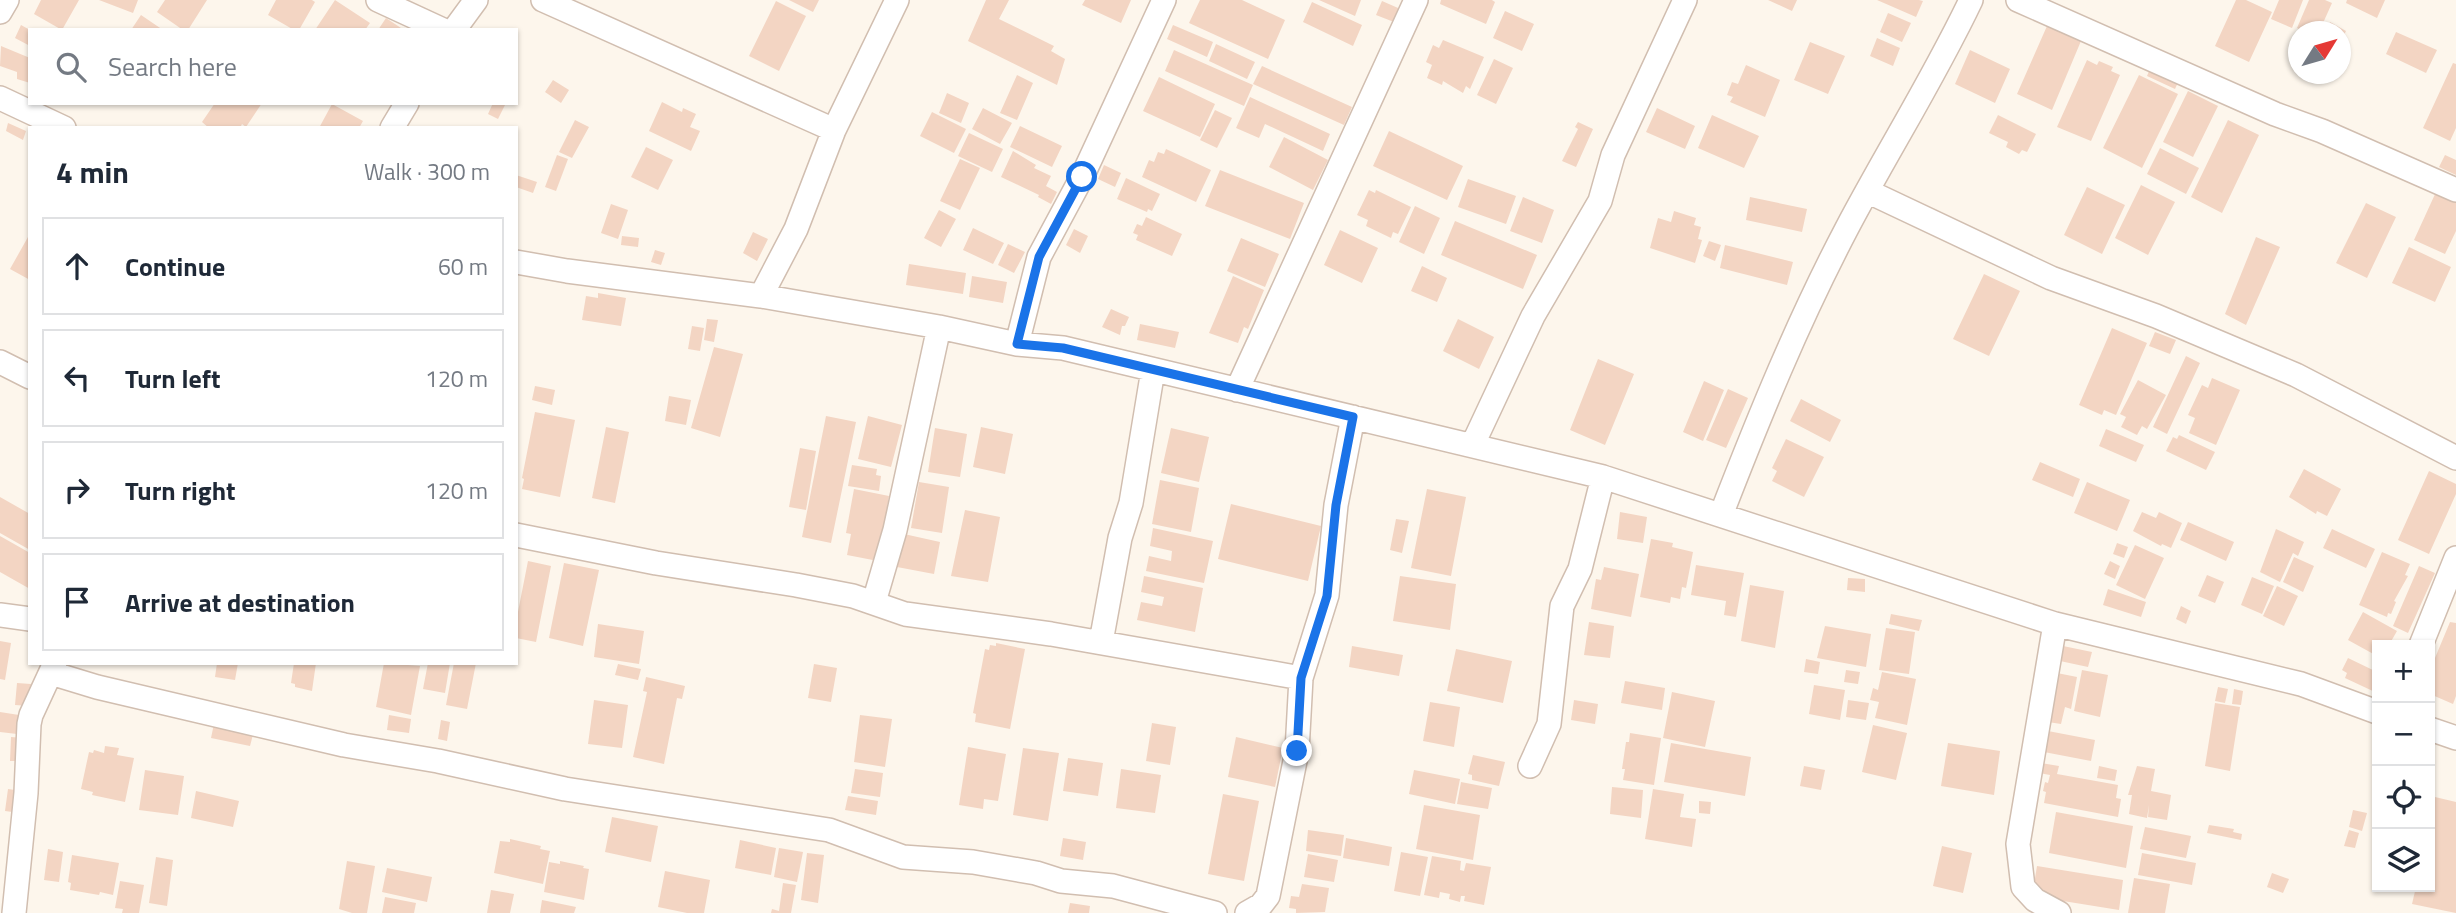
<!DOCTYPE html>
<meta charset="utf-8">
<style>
body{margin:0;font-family:"Titillium Web",sans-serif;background:#f6f6f7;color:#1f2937}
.controls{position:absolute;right:21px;bottom:21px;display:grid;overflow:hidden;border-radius:0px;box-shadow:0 2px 5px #0004}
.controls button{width:63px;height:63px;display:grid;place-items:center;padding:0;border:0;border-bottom:2px solid #e0e1e3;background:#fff;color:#1f2937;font:35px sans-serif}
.compass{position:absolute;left:2288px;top:21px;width:63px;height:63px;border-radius:50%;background:#fff;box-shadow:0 2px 5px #0004;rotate:53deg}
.stop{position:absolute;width:21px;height:21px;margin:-16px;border:5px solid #1a73e8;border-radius:50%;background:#fff}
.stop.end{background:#1a73e8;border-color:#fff;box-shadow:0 2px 7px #0008}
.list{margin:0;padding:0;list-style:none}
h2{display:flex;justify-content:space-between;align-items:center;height:91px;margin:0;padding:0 28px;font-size:30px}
h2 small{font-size:23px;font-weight:400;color:#747a83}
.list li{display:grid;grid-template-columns:46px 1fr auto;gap:21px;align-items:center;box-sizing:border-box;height:98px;margin:0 14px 14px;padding:0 14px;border:2px solid #e0e1e3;border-radius:0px}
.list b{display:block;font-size:26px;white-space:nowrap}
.list em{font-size:23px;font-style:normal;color:#747a83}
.icon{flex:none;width:38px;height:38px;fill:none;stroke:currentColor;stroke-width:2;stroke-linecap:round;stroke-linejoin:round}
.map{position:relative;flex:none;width:2456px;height:913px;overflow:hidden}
.search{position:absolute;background:#fff;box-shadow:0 2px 5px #0004;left:28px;top:28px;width:490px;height:77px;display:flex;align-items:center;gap:18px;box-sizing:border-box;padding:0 24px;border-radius:0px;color:#747a83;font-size:26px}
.panel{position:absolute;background:#fff;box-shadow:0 2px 5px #0004;left:28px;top:126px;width:490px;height:539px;border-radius:0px}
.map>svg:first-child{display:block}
.building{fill:#f3d5c3}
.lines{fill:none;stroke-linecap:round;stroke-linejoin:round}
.minor-casing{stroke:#d1beb0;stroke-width:26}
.minor{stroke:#fff;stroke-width:23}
.route{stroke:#1a73e8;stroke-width:9}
</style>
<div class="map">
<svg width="2456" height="913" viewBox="0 0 2456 913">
<rect width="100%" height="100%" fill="#fdf6ec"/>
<path class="building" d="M41,0h38l-17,30 -28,-16z
M99,0h39l-5,13z
M165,0h42l-19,30h-5l-26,-18z
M276,0h36l3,2 -16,28h-5l-26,-15z
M335,0l35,23 -5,7h-50z
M789,0h30l-6,12z
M986,0h23l-10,19 55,27 -3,5 14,8 -8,26 -89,-44z
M1085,0h46l-10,23 -39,-18z
M1200,0h42l43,20 -17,39 -79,-36z
M1319,0h42l-6,16z
M1441,0h51l3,2 -9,22 -46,-20z
M1768,0h29l-5,11z
M1877,0h42l4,1 -7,16z
M2236,0h10l26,12 -23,50 -34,-16z
M2279,0h24l-11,28 -21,-9z
M2309,0h16l7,3 -13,29h-14l-8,-4z
M2347,0h38l-8,18 -31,-15z
M776,1l30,15 -27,55 -30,-15z
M1382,1l23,10 -6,13 -23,-9z
M1312,2l50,23 -9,21 -50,-24z
M1505,11l29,13 -12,27 -29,-13z
M1888,13l23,10 -9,19 -22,-10z
M141,15l22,15h-32z
M386,18l18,12h-26z
M2330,22l16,9 -6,12v-11h-15z
M21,25l9,5v16l-15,-8z
M1173,25l40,17 -6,15 -40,-18z
M2047,26l34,15 -29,69 -35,-16z
M2396,32l41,18 -11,23 -40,-19z
M1877,38l23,10 -7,18 -23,-10z
M1443,40l41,17 -14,32 -4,-3 -3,7 -20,-12 -1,4 -15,-7 5,-13 -6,-3 7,-17 6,3z
M1810,42l35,14 -17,38 -34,-14z
M1216,44l39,18 -8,17 -38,-18z
M1,46l29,12 -2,6 2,1v18l-13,-4v-7l-17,-6z
M1174,50l79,35 -9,21 -79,-35z
M1970,50l40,19 -15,34 -40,-19z
M1494,59l19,9 -17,36 -19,-9z
M2087,60l10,5 2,-4 14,6 -2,4 9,4 -29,66 -34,-14z
M2453,63l3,1v64l-6,13 -27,-13z
M2152,64l28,14 -5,11 -28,-13z
M1746,65l34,15 -15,37 -35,-15 3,-5 -6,-2 5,-13 6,2z
M1262,66l90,41 -8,18 -91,-41z
M1017,75l16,8 -16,37 -17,-7z
M2139,75l39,19 -36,74 -39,-20z
M1159,77l56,27 -15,33 -57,-26z
M553,80l16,10 -8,13 -16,-11z
M2188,91l30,15 -25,51 -30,-15z
M947,93l22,10 -8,20 -22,-10z
M1250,97l80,37 -7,17 -58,-27 -6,14 -23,-10z
M662,102l20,10 1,-4 13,6 -6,13 10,4 -9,20 -42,-20z
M215,103h47l-16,24 -4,-3 -2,4h-31l-7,-6z
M493,103h13l-8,16 -10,-5z
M332,104l31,17 -4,7h-40z
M983,108l29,15 -12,21 -28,-15z
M1657,108l38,18 -10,23 -39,-17z
M1215,110l17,8 -15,30 -17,-8z
M932,112l34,17 -12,24 -34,-17z
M1712,115l47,21 -15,32 -46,-20z
M1998,115l38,19 -9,18 -5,-2 -3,4 -13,-7 2,-5 -19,-9z
M575,120l14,7 -17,31 -13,-6z
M2228,120l31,15 -37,78 -31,-16z
M1578,122l15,7 -17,38 -14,-6 16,-32 -3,-2z
M8,123l18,8 -3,9 -17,-9z
M1020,126l42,20 -10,21 -42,-20z
M1389,131l74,35 -16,34 -74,-34z
M969,133l34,16 -11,23 -34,-16z
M1284,137l44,23 -15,30 -44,-23z
M646,147l27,13 -15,30 -27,-13z
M2160,148l39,20 -13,26 -39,-20z
M1166,149l45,21 -15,32 -54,-25 7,-17 5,2 4,-10 6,2z
M1013,151l23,14 -2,3 17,8 -5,10 11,6 -6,12 -13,-7 1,-2 -38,-18z
M557,155l11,4 -12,32 -11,-4z
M2445,155l11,5v15l-17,-8z
M960,159l20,9 -20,42 -20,-9z
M1104,165l17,8 -6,14 -17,-8z
M1220,170l84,33 -14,36 -85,-33z
M516,175l21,7 -4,11 -17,-6z
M1126,178l34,16 -8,17 -4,-2 -1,3 -30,-13z
M1468,179l48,17 -10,28 -48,-17z
M2141,185l34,17 -27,53 -33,-17z
M2087,187l38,18 -23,49 -38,-19z
M1369,190l6,3 1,-3 35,17 -13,27 -5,-2 -2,6 -25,-12 2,-6 -11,-5z
M2436,192l20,9v30l-11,23 -31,-14z
M1523,197l31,13 -12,33 -32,-12z
M1750,197l57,12 -5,23 -56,-12z
M2366,203l30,14 -29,61 -31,-15z
M611,204l17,6 -10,29 -17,-6z
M1415,206l25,12 -16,36 -25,-12z
M939,210l17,9 -15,28 -17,-9z
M1674,211l22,7 -2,7 7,2 -3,12 4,1 -7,23 -45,-15 8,-30 13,4z
M1146,217l36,17 -10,22 -36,-16 2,-5 -5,-2 4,-9 5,2z
M1455,221l82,34 -14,34 -82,-34z
M973,228l31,15 -11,21 -30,-14z
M1074,229l14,7 -8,17 -14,-8z
M1340,230l38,18 -16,35 -38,-18z
M753,232l15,7 -11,22 -14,-8z
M622,236l17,2 -1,9 -17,-2z
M28,237l2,1v42l-20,-11z
M2256,237l24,10 -34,78 -21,-11z
M1241,238l38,16 -14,33 -38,-16z
M1709,241l12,4 -6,16 -12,-5z
M1008,244l17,8 -11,21 -16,-8z
M1725,245l68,17 -6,23 -67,-17z
M2409,247l42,20 -16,35 -43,-19z
M655,250l10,3 -4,12 -10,-3z
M909,264l57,9 -3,21 -57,-9z
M1422,266l25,12 -10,24 -26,-11z
M1984,274l36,17 -31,65 -36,-17z
M972,276l35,6 -4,21 -34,-6z
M1233,276l31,14 -16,39 -4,-2 -6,16 -29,-10z
M598,293l28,5 -5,28 -39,-6 4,-24 12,2z
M1111,309l18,8 -4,9h-3l-2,9 -18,-8z
M707,319l11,1 -4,22 -10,-2z
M1458,319l36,18 -15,32 -36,-18z
M1140,324l39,8 -4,16 -38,-8z
M692,326l12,2 -4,23 -12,-2z
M2112,328l35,15 -31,72 -12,-5 -2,5 -23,-10z
M2155,332l21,8 -6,14 -21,-8z
M714,347l29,7 -23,83 -29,-9z
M2186,356l14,7 -33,71 -14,-7z
M1598,359l36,15 -29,71 -35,-15z
M2212,378l28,12 -24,55 -27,-12 6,-15 -7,-3 14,-30 6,3z
M2138,380l28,15 -19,34 -5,-3 -5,9 -16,-8 5,-10 -6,-3z
M1704,381l20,9 -21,51 -20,-9z
M535,386l20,4 -3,15 -20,-5z
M1728,389l20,9 -22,50 -20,-8z
M669,396l22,4 -5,25 -21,-4z
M1801,399l40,21 -11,22 -40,-21z
M535,412l40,8 -15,77 -38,-8 2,-10 -2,-1z
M826,416l30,6 -25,121 -29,-6z
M868,416l34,9 -11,42 -33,-8z
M606,427l23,5 -14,71 -23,-5z
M981,427l32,7 -8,40 -32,-7z
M935,428l32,6 -7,43 -32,-5z
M1171,428l38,9 -10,45 -38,-9z
M2106,429l38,16 -8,17 -37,-16z
M2179,435l36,17 -9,18 -40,-19 7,-14 4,2z
M1786,439l38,18 -20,40 -32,-16 5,-10 -5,-3z
M800,448l16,3 -10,59 -17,-3z
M2040,462l40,17 -7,18 -41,-17z
M852,465l25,4 -1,6 5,1 -2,15 -31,-5z
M2304,469l37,20 -14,27 -10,-5 -1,3 -27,-17z
M2429,471l27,13v10l-27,60 -31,-14z
M1160,480l39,8 -8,44 -39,-8z
M919,482l30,5 -7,46 -31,-5z
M2087,482l43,18 -13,31 -43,-18z
M854,489l35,7 -11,65 -31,-6 4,-21 -5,-1z
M1427,489l39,8 -15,79 -40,-8z
M0,497l30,17v36l-30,-17z
M1231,504l90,22 -13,55 -90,-22z
M965,510l35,7 -12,65 -37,-6z
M1620,512l27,5 -4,26 -26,-4z
M2142,512l14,6 3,-6 23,11 -11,25 -9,-4 -1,2 -28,-15z
M1396,519l13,2 -7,32 -12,-3z
M2188,522l46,20 -8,19 -46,-21z
M1153,528l60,13 -9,42 -58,-12 3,-15 22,5 1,-10 -22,-5z
M2276,529l28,13 -6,14 -5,-3 -13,29 -20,-10z
M2332,529l43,20 -9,19 -43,-20z
M904,534l36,8 -6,32 -37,-7z
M0,536l30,17v36l-30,-17z
M1651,539l22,4 -1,4 21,5 -7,36 -4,-1 -2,12 -9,-2 -1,6 -30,-6z
M2117,543l11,4 -4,11 -11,-4z
M2135,545l29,13 -19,41 -29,-14z
M2382,552l28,12 -5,11 3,1 -14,25 2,1 -5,12 -3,-1 -1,4 -28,-12z
M2294,557l20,9 -11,26 -20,-10z
M528,561l23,5 -15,76 -20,-4v-16z
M2110,561l10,5 -5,13 -11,-5z
M564,563l35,7 -16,76 -34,-8z
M1696,565l48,8 -8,44 -12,-2 2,-14 -35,-6z
M2419,566l16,7 -27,60 -15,-7z
M1604,567l35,7 -8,43 -40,-8 5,-30 5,1z
M2207,575l17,7 -9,21 -17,-7z
M1144,576l59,12 -8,44 -58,-12 4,-18 21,4 2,-9 -23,-5z
M1400,576l56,8 -6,46 -57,-9z
M2252,577l22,9 -12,28 -21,-9z
M1848,578l17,1v13l-18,-2z
M1750,585l34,6 -9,57 -34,-7z
M2277,586l21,10 -14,30 -21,-10z
M2108,589l38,13 -5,15 -38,-12z
M2181,606l10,5 -5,13 -10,-5z
M2363,612l34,19 -8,14h-12v11l-29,-16z
M1891,614l31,6 -3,11 -30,-7z
M1589,622l25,4 -4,32 -26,-3z
M2450,622l6,1v73l-3,8 -23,-10v-24z
M598,624l46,7 -5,33 -45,-7z
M1825,626l46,8 -5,33 -49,-9z
M1886,628l29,4 -6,42 -30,-4z
M0,641l11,2 -6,37 -5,-1z
M996,643l29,6 -15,80 -35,-7 1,-8 -3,-1 12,-64 4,1 1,-5 6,1z
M1352,646l51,9 -4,21 -50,-9z
M2063,646l29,6 -4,15 -28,-6z
M1456,649l56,12 -9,42 -56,-12z
M2348,658l29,14v21l-32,-15 2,-5 -5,-3z
M1806,659l14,3 -2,12 -14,-2z
M217,663h21l-3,17 -20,-3z
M294,663h22l-4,28 -17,-4v-3l-4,-1z
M384,663l36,3 -9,49 -35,-8z
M428,663h22l-5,30 -22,-4z
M454,663h22l-9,46 -21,-4z
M618,664l23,5 -3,11 -23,-5z
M814,664l23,4 -6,34 -23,-4z
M1846,670l14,2 -2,12 -14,-2z
M2082,670l26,5 -8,42 -26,-6z
M1882,672l34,7 -9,46 -32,-7 4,-16 -9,-2 3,-12 5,2z
M2057,673l20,4 -6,32 -6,-2 -4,17 -13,-2z
M646,677l39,9 -3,13 -5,-1 -13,66 -31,-7 14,-65 -4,-1z
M1625,681l40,7 -3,22 -41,-7z
M17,683l14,1 -2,22 -14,-1z
M1814,685l31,5 -5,30 -31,-6z
M2218,687l10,2 -3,14 -10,-2z
M2234,689l9,2 -2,14 -9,-1z
M1672,692l43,9 -10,46 -42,-9z
M594,700l34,5 -6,43 -34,-4z
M1574,700l24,4 -3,20 -24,-4z
M1848,700l21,3 -3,17 -20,-3z
M1430,702l30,5 -6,40 -31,-6z
M2215,703l25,4 -10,64 -25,-5z
M0,712l19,3 -2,19 -17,-2z
M389,715l22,4 -2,14 -22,-3z
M860,715l32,4 -7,48 -31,-5z
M215,719l40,8 -5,19 -39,-8z
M441,720l9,2 -3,19 -9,-2z
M1152,723l24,4 -6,38 -24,-4z
M1873,725l34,8 -11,47 -34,-8z
M2048,731l47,9 -4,21 -47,-9z
M1630,733l31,5 -7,47 -31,-5 2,-11h-3l4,-27h3z
M11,737l13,1 -1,23h-13z
M1236,737l47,11 -8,39 -47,-10z
M1671,743l80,14 -6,39 -81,-14z
M1948,743l52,8 -6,44 -53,-9z
M105,746l14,2 -2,7 17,3 -9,44 -33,-7 1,-3 -12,-3 8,-37 4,1 1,-3 10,3z
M968,747l38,7 -8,47 -14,-2 -1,10 -24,-4z
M1023,748l36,5 -11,68 -35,-6z
M1473,755l32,7 -6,24 -27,-6v-5l-4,-1z
M1068,758l35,5 -5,33 -35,-5z
M2041,763l18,3 -2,8 61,11 -2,13 5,1 -3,18 -74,-14 2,-11 -3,-1 2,-9 3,1 2,-8 -11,-2z
M1804,766l21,4 -4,20 -21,-4z
M2099,766l18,4 -2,11 -18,-3z
M2137,766l18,3 -4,22 20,4 -4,25 -19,-3 1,-12 -2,13 -18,-4 3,-19h-4z
M855,769l28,4 -3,24 -29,-4z
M1121,769l40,6 -6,38 -39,-5z
M145,770l39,6 -6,39 -39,-5z
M1414,770l46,9 -5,25 -46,-10z
M1461,782l31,6 -4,21 -31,-5z
M1612,787l31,3 -2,28 -31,-4z
M8,789l14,2 -2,22 -15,-2z
M1653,789l31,5 -4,23 16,2 -4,28 -47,-8z
M196,791l43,10 -6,26 -42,-9z
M1223,794l36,7 -15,80 -36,-7z
M848,796l30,5 -2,14 -31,-5z
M2435,797l21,5v111l-44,-9 4,-17h14v-66z
M1699,801l12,1 -1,12 -11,-1z
M1424,805l56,10 -7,45 -57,-11z
M2353,810l14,3 -5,18 -13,-4z
M2056,812l77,14 -7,42 -77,-15z
M612,817l46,9 -7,36 -46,-10z
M2209,825l25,4 -1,3 9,2 -1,6 -34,-7z
M2145,827l46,9 -5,22 -46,-9z
M1308,830l36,5 -3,21 -35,-5z
M2349,830l10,3 -4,15 -11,-2z
M1063,838l23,4 -3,18 -23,-4z
M1346,838l46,9 -3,19 -46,-8z
M510,839l31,7 -1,3 10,2 -7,33 -49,-11 6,-32 10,1z
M740,840l36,8 -5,27 -36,-7z
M1942,846l30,7 -9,40 -30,-7z
M779,848l24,4 -6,30 -23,-5z
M48,849l15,3 -4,30 -15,-2z
M1401,852l27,5 -8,39 -26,-5z
M807,853l17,2 -6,48 -17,-3z
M2142,853l54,10 -4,22 -54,-10z
M1308,854l30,6 -4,22 -30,-5z
M72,855l47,8 -6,32 -13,-3 -1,3 -29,-5 1,-7 -3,-1z
M1432,856l29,5 -1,9 4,1 2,-8 25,4 -7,38 -20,-4 1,-5h-4l-1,6 -11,-3 1,-5 -10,-2 -1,6 -15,-3z
M156,857l17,3 -6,46 -18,-3z
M347,861l28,5 -8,47h-15l-13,-4z
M560,861l24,5 -1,2 6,1 -5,31 -40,-8 5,-30 11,2z
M2037,866l86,14 -4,30 -87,-14z
M387,868l45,9 -5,25 -45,-10z
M665,871l45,9 -6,33h-17l-29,-6z
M2272,873l17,6 -6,14 -16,-6z
M2134,878l36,6 -5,29h-37z
M120,881l24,4 -5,28h-17l1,-4 -8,-1z
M783,883l13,2 -5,28h-20l1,-4 7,2z
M1302,884l27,4 -4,24 -29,1v-4l-7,-1 2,-12 8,1z
M491,890l23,4 -4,19h-23z
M385,897l31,6 -2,10h-32z
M542,900l34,7 -2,6h-34z
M1070,903l20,3 -1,7h-21z"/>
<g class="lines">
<g class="minor-casing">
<path id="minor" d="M378,0l65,30
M543,0l291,130
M2018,0l257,114 47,17 134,59
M0,12l7,-12
M454,30l22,-30
M0,98l64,30
M392,128l15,-25
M1867,191l184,87 105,38 140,59 160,83
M516,262l51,9 194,25 178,31 78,17 46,4 540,129 452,147 246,60 76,28
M761,296l35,-67 38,-99 63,-130
M1017,344l22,-87 43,-80 82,-177
M0,362l30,15
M1237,390l179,-390
M1473,444l60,-128 67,-115 13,-46 72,-155
M1721,515c38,-98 77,-194 126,-287 40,-76 87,-150 124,-228
M516,535l140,28 140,22 57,11 52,18 146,20 250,44
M874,602l21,-72 44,-203
M0,615l30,4
M2055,624l-37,220 5,43 12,13 24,13
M1101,642l19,-104 11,-35 22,-133
M2421,645l35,-87
M51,673l46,14 247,58 94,16 127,28 264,41 74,27 70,5 63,11 25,8 52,5 102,27
M2430,729l26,9
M1530,766l19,-42 13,-118 18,-37 23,-92
M14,913l12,-120 3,-69 2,-9 24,-52
M1247,913l14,-8 7,-9 29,-145 4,-73 26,-83 9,-90 17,-88"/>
</g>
<use href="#minor" class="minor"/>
</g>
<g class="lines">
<path class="route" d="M1082,177l-43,80 -22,87 46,4 290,69 -17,88 -9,91 -26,82 -4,73"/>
</g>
</svg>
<div class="controls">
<button>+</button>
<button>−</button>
<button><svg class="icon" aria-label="locate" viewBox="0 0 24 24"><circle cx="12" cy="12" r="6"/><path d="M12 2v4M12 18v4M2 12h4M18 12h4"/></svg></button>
<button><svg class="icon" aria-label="layers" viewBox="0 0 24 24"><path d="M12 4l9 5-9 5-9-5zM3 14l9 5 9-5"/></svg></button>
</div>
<svg class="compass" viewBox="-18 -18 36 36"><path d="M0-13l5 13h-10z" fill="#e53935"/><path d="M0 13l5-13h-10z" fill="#747a83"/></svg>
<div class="stop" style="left:1082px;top:177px"></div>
<div class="stop end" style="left:1297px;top:751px"></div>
<div class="search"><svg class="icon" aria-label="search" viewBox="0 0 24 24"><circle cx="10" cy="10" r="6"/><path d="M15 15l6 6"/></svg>Search here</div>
<section class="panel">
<h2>4 min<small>Walk · 300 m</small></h2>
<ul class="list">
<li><svg class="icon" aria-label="ahead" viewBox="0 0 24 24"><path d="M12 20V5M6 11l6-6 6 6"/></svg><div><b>Continue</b></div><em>60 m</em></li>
<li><svg class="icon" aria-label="left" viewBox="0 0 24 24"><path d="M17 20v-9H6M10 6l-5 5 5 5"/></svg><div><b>Turn left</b></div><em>120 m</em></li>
<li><svg class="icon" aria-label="right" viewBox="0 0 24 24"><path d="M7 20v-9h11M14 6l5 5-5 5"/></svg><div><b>Turn right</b></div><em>120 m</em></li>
<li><svg class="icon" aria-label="arrive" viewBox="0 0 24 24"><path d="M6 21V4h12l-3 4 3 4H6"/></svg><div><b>Arrive at destination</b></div></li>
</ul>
</section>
</div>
